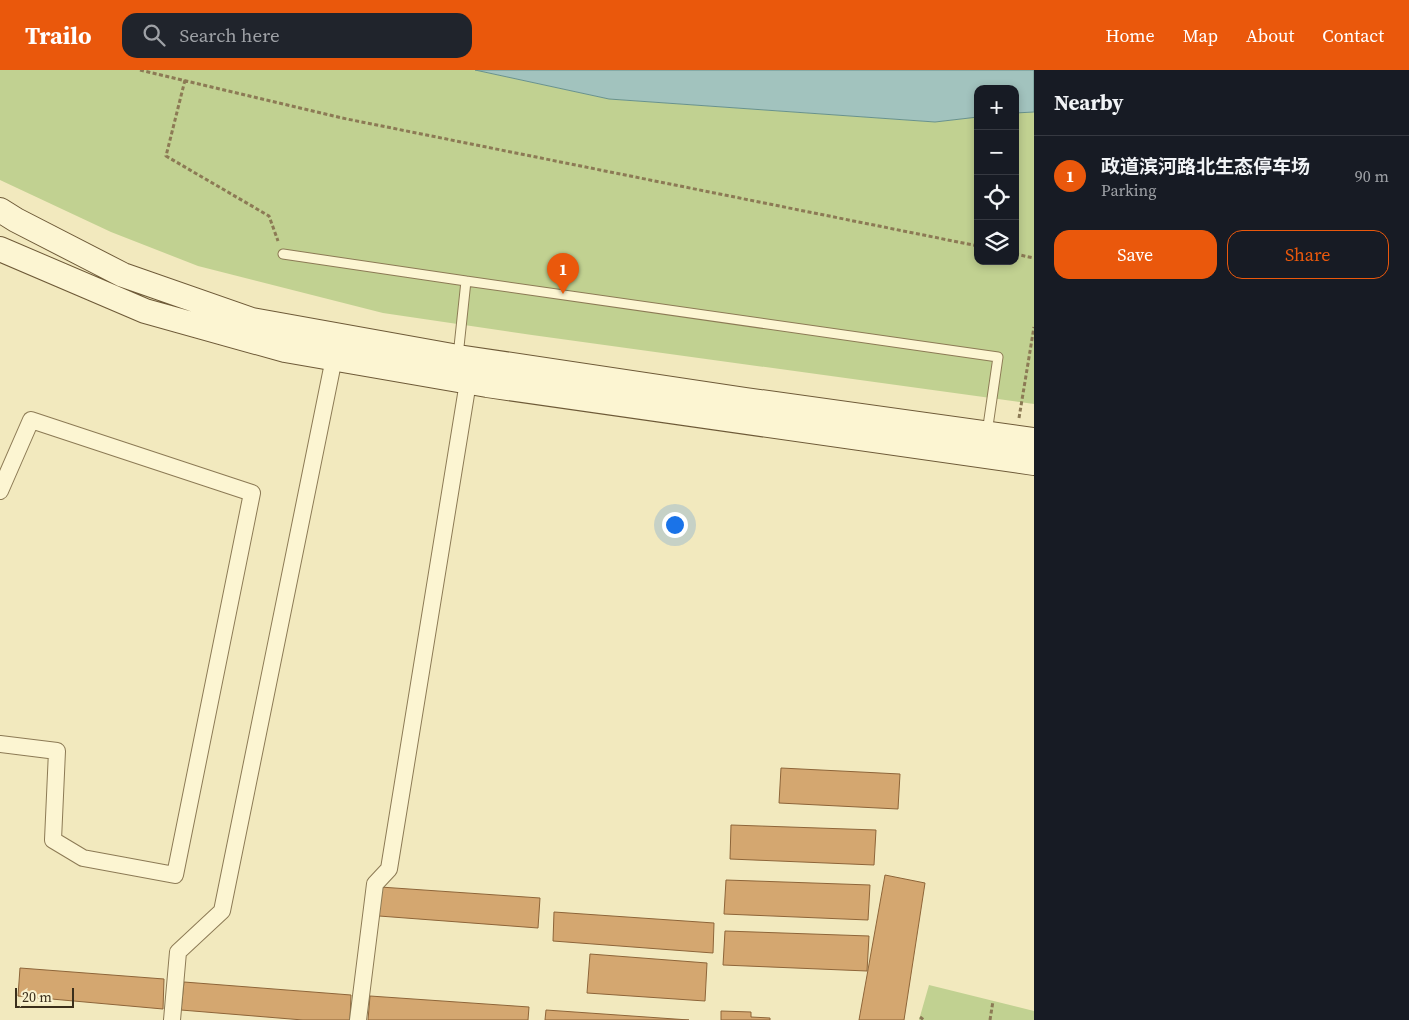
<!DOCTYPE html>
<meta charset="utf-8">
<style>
body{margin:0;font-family:"Source Serif 4","Noto Sans SC",serif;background:#20242c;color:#f1f3f6}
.controls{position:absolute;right:15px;top:15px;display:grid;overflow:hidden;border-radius:10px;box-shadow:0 2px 8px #0003}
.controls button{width:45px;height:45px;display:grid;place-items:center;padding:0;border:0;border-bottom:1px solid #363941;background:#171b24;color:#f1f3f6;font:25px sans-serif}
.scale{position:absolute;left:15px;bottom:12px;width:59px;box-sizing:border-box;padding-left:5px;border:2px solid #3a2e1b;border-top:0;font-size:14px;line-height:18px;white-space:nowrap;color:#3a2e1b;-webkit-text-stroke:4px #f9f2cf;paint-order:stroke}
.you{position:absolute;left:674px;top:454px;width:18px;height:18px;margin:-12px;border:4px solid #fff;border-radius:50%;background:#1a73e8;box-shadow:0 0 0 8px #1a73e833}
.badge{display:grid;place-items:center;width:32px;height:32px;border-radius:50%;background:#ea580c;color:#fff;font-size:16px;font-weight:700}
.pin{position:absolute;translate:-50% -41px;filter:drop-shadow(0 1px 2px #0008)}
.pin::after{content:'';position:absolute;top:26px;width:18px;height:15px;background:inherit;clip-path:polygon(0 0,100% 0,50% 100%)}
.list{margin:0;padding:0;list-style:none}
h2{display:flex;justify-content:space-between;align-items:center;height:65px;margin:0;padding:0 20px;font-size:21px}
h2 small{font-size:16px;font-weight:400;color:#9ea1a6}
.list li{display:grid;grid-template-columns:32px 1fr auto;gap:15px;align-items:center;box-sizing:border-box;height:80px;padding:0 20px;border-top:1px solid #363941}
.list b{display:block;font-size:19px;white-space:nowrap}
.list p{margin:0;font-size:16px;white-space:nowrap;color:#9ea1a6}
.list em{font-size:16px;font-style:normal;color:#9ea1a6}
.actions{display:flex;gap:10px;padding:15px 20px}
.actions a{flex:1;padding:11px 0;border:1px solid #ea580c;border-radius:15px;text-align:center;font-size:18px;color:#ea580c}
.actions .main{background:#ea580c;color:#fff}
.icon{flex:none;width:28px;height:28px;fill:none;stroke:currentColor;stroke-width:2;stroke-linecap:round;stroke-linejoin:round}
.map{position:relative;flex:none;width:1034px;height:950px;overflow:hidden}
header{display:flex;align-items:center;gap:30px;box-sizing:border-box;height:70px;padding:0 25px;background:#ea580c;color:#fff}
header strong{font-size:24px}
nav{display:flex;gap:28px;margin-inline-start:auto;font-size:18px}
.search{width:350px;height:45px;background:#20242c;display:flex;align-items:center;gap:12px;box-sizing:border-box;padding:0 18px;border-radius:15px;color:#9ea1a6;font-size:19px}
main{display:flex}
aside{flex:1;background:#171b24}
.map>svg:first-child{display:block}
.green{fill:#c1d191}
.water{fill:#a2c3be;stroke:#68928d}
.building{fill:#d4a770;stroke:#8e6539}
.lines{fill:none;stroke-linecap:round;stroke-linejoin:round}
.service-casing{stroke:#8c7a55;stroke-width:11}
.minor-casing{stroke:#8c7a55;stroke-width:18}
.secondary-casing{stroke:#6e5a38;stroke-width:26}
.path{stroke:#8c7a55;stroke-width:3;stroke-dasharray:4 2.5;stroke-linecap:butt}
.service{stroke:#fcf5d2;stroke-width:9}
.minor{stroke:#fcf5d2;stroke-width:16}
.secondary{stroke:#fcf5d2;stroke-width:24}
</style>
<header>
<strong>Trailo</strong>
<div class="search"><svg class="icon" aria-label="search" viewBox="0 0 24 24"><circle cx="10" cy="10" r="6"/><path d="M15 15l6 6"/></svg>Search here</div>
<nav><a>Home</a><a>Map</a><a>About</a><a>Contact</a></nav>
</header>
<main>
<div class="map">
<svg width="1034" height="950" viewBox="0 0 1034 950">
<rect width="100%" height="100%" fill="#f2e9be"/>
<path class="green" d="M0,0h475l134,29 326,23 43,-5v144h37v-148l19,-1v292l-502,-69 -149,-22 -185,-47 -87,-34 -111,-52z
M929,915l105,26v9h-115z"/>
<path class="water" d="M475,0h559v42l-19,1v-24h-37v28l-43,5 -326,-23z"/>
<path class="building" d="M781,698l119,6 -2,35 -119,-6z
M731,755l145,5 -2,35 -144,-6z
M885,805l40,8 -21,137h-45z
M726,810l144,5 -2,35 -144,-6z
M380,817l160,11 -2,30 -159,-12z
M554,842l160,11 -1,30 -160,-12z
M725,861l144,5 -2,35 -144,-6z
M590,884l117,9 -2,38 -118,-8z
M20,898l144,11 -1,30 -145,-13z
M184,912l167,13 -1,25h-47l-122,-10z
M370,926l159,11 -1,13h-160z
M546,940l143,10h-144z
M721,941l30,1v5l19,1v2h-49z"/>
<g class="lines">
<g class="service-casing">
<path id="service" d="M283,184l183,27
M458,286l8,-75 532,76 -11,76"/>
</g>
<g class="minor-casing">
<path id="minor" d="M0,421l31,-71 221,73 -77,382 -92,-17 -30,-18 4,-89 -57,-7
M172,950l6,-68 44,-41 112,-553
M358,950l17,-136 14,-15 79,-487"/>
</g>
<g class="secondary-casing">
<path id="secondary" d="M0,140l16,10 107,55 129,45 206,37 288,43 288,40
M0,179l145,62 140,39 202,35 547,78"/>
</g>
<path class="path" d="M140,0l202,48 636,128
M185,10l-19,76 103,60 9,25
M1015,184l19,4
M1019,348l15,-91
M920,947l4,3
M990,950l3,-19"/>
<use href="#service" class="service"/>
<use href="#minor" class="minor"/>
<use href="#secondary" class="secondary"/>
</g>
</svg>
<div class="controls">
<button>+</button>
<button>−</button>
<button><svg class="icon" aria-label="locate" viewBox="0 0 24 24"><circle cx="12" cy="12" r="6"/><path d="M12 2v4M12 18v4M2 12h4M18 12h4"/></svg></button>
<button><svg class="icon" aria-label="layers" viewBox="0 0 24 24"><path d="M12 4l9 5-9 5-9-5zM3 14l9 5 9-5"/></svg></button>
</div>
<div class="scale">20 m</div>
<div class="you"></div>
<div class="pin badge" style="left:563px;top:224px">1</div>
</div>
<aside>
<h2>Nearby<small></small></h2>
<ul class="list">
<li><span class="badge">1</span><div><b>政道滨河路北生态停车场</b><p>Parking</p></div><em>90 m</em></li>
</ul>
<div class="actions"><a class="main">Save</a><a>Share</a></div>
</aside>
</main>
